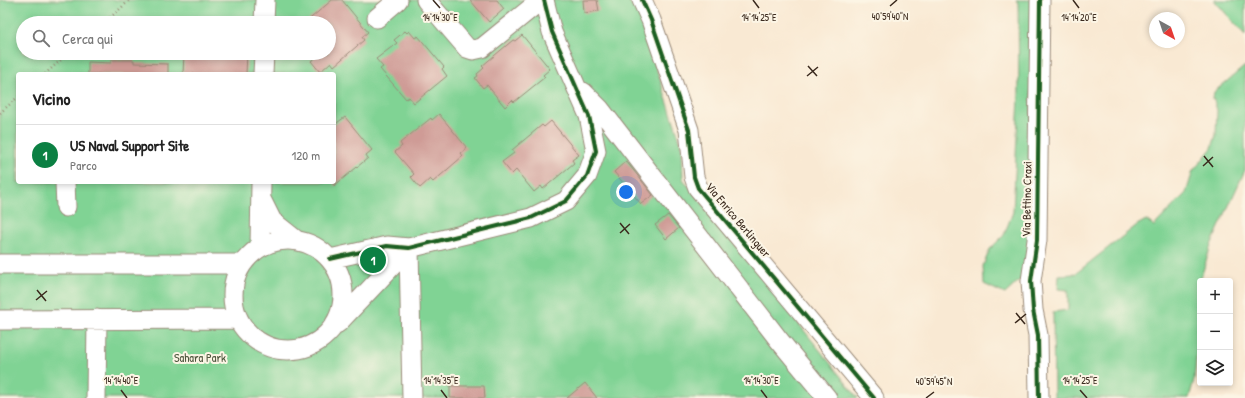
<!DOCTYPE html>
<html lang="it">
<meta charset="utf-8">
<style>
body{margin:0;font-family:"Patrick Hand",sans-serif;background:#f2f2f2;color:#222}
.controls{position:absolute;right:12px;bottom:12px;display:grid;overflow:hidden;border-radius:4px;box-shadow:0 2px 6px #0003}
.controls button{width:36px;height:36px;display:grid;place-items:center;padding:0;border:0;border-bottom:1px solid #e0e0e0;background:#fff;color:#222;font:20px sans-serif}
.compass{position:absolute;left:1149px;top:12px;width:36px;height:36px;border-radius:50%;background:#fff;box-shadow:0 2px 6px #0003;rotate:140deg}
.you{position:absolute;left:626px;top:192px;width:14px;height:14px;margin:-10px;border:3px solid #fff;border-radius:50%;background:#1a73e8;box-shadow:0 0 0 6px #1a73e833}
.badge{display:grid;place-items:center;width:26px;height:26px;border-radius:50%;background:#0b8043;color:#fff;font-size:13px;font-weight:700}
.pin{position:absolute;translate:-50% -50%;border:2px solid #fff;box-shadow:0 1px 4px #0006}
.list{margin:0;padding:0;list-style:none}
h2{display:flex;justify-content:space-between;align-items:center;height:52px;margin:0;padding:0 16px;font-size:17px}
h2 small{font-size:13px;font-weight:400;color:#767676}
.list li{display:grid;grid-template-columns:26px 1fr auto;gap:12px;align-items:center;box-sizing:border-box;height:60px;padding:0 16px;border-top:1px solid #e0e0e0}
.list b{display:block;font-size:15px;white-space:nowrap}
.list p{margin:0;font-size:13px;white-space:nowrap;color:#767676}
.list em{font-size:13px;font-style:normal;color:#767676}
.icon{flex:none;width:22px;height:22px;fill:none;stroke:currentColor;stroke-width:2;stroke-linecap:round;stroke-linejoin:round}
.map{position:relative;flex:none;width:1245px;height:398px;overflow:hidden}
.search{position:absolute;background:#fff;box-shadow:0 2px 6px #0003;left:16px;top:16px;width:320px;height:44px;display:flex;align-items:center;gap:10px;box-sizing:border-box;padding:0 14px;border-radius:22px;color:#767676;font-size:15px}
.panel{position:absolute;background:#fff;box-shadow:0 2px 6px #0003;left:16px;top:72px;width:320px;height:112px;border-radius:4px}
.map>svg:first-child{display:block}
.green{fill:#80d394;stroke:#5e7e59;fill-rule:evenodd}
.building{fill:#cf9b96}
.lines{fill:none;stroke-linecap:round;stroke-linejoin:round}
.minor-casing{stroke:#9a8a78;stroke-width:21}
.path{stroke:#9a8a78;stroke-width:2.5;stroke-dasharray:1 3;stroke-linecap:butt}
.minor{stroke:#fff;stroke-width:19}
.cycleway-casing{stroke:#fcf5e5;stroke-width:6}
.cycleway{stroke:#1b5e20;stroke-width:4}
.ticks{fill:none;stroke:#3b2a1e;stroke-width:1.5}
.labels{text-anchor:middle;stroke-width:4;stroke-linejoin:round;paint-order:stroke}
.street-label{font-size:12px;fill:#3b2a1e;stroke:#fcf5e5}
.park-label{font-size:12px;fill:#4c543c;stroke:#fcf5e5}
.ticks-label{font-size:10px;text-anchor:middle;fill:#3b2a1e;stroke:#fcf5e5;stroke-width:4;stroke-linejoin:round;paint-order:stroke}
</style>
<div class="map">
<svg width="1245" height="398" viewBox="0 0 1245 398">
<rect width="100%" height="100%" fill="#fcf5e5"/>
<filter id="ink" filterUnits="userSpaceOnUse"><feTurbulence type="fractalNoise" baseFrequency=".025" numOctaves="2"/><feDisplacementMap in="SourceGraphic" scale="8" xChannelSelector="R" yChannelSelector="G"/><feConvolveMatrix kernelMatrix="1 2 1 2 8 2 1 2 1" color-interpolation-filters="sRGB"/></filter>
<filter id="wash" filterUnits="userSpaceOnUse"><feTurbulence type="fractalNoise" baseFrequency=".012" numOctaves="4" result="noise"/><feDisplacementMap in="SourceGraphic" scale="16" xChannelSelector="R" yChannelSelector="G"/><feGaussianBlur stdDeviation="0.9" result="paint"/><feColorMatrix in="noise" values="0 0 0 0 0 0 0 0 0 0 0 0 0 0 0 0 0 1.4 0 .05"/><feComposite in="paint" operator="in"/></filter>
<g filter="url(#wash)">
<rect width="100%" height="100%" fill="#f9e9d3"/>
<path class="green" d="M0,0h628l10,13 44,133 1,33 175,219h-858zM23,23h306v30h-306zM18,74h316v108h-316z
M1016,0h16l-2,254 -7,23 -18,17 -21,-10 -1,-18 7,-17 14,-14 9,-23 6,-114 -1,-95z
M1214,0h31v35z
M1245,66v104l-34,75 -11,36 -1,49 -5,50 -5,18h-135l-1,-86 15,-2v-20l-10,-1 1,-14 16,-1 62,-49 9,-5 8,6 32,-33 7,-22 19,-23 4,-13 1,-25 -4,-12 1,-6z"/>
<g id="blocks">
<path class="building" d="M332,0h10l26,32 -6,5 2,3 -30,26 -3,-4 -11,10 -9,-11 4,-3 -4,-5h18v-30h-24z
M470,0h27l7,9 -15,13z
M583,0h14l2,11 -15,2z
M405,31l2,2 2,-2 6,7 3,-2 26,31 -2,2 5,7 -33,27 -5,-6 -3,2 -26,-30 3,-2 -7,-8 21,-16 -3,-3z
M522,35l28,34 -7,6 2,2 -31,25 -2,-2 -7,7 -18,-22 -4,3 -8,-10 3,-2 -1,-2 7,-6 -2,-2 31,-26 2,1z
M184,53h63l-1,21h-63z
M111,60h23v3l34,1v10h-80v-12l23,1z
M439,114l28,34 -6,5 2,3 -30,26 -3,-3 -10,9 -9,-11 3,-3 -19,-22 7,-6 -2,-3 31,-25 1,2z
M345,117l27,33 -6,5 2,3 -34,28v-61z
M551,121l28,34 -7,5 2,3 -31,26 -2,-3 -7,6 -18,-22 -4,4 -10,-12 12,-9 -2,-3 30,-25 2,2z
M626,161l27,34 -12,9 -27,-32z
M668,215l11,13 -13,11 -11,-14z
M585,383l12,15h-30z
M450,386h34l1,12h-35z"/>
</g>
</g>
<g filter="url(#ink)">
<use href="#blocks" fill-opacity="0" stroke="#9a8a78" stroke-width="1"/>
<g class="lines">
<g class="minor-casing">
<path id="minor" d="M426,0l41,48 6,2 9,-2 59,-48
M642,0l9,20 38,110 5,47 4,11 176,210
M377,18l21,-18
M264,23l1,-23
M263,74l1,-21
M583,92l17,17 179,231 48,58
M65,182l1,25
M261,199l11,22 24,19
M233 295a55 55 0 1 1 110 0a55 55 0 1 1-110 0Z
M260,247l1,-65
M409,248l3,150
M330,259l57,-13 22,2 122,-30 35,-17 21,-25 9,-25 -7,-35 -37,-84 -8,-32
M0,264h242
M0,320l238,-1
M338,323l71,-75
M96,398l1,-79
M1039,398l-1,-63 -5,-25 -2,-29 6,-41 3,-240"/>
</g>
<path class="path" d="M104,23l26,-23
M45,74l24,-21
M0,113l18,-16"/>
<use href="#minor" class="minor"/>
<g class="cycleway-casing">
<path id="cycleway" d="M642,0l9,20 38,110 5,47 4,11 176,210
M330,259l57,-13 22,2 122,-30 35,-17 21,-25 9,-25 -7,-35 -37,-84 -8,-32
M1039,398l-1,-63 -5,-25 -2,-29 6,-41 3,-240"/>
</g>
<use href="#cycleway" class="cycleway"/>
</g>
</g>
<path class="ticks" d="M433,0l7,8M753,0l6,8M1073,0l6,8M890,6l7,-6M808,66l9,10M807,76l11,-9M1204,156l9,11M1203,166l10,-9M620,223l9,11M620,233l10,-9M37,290l9,11M36,300l11,-9M1016,313l9,11M1015,323l11,-9M121,390l6,8M441,390l6,8M761,390l6,8M1080,390l7,8M926,398l8,-6"/>
<g class="labels">
<g class="street-label">
<text transform="translate(1027 199) rotate(-89)" y="4">Via Bettino Craxi</text>
<text transform="translate(738 220) rotate(50)" y="4">Via Enrico Berlinguer</text>
</g>
<g class="park-label">
<text x="200" y="362">Sahara Park</text>
</g>
</g>
<g class="ticks-label">
<text x="890" y="20">40°59'40"N</text>
<text x="440" y="21">14°14'30"E</text>
<text x="759" y="21">14°14'25"E</text>
<text x="1079" y="21">14°14'20"E</text>
<text x="121" y="384">14°14'40"E</text>
<text x="441" y="384">14°14'35"E</text>
<text x="761" y="384">14°14'30"E</text>
<text x="1080" y="384">14°14'25"E</text>
<text x="934" y="385">40°59'45"N</text>
</g>
</svg>
<div class="controls">
<button>+</button>
<button>−</button>
<button><svg class="icon" aria-label="layers" viewBox="0 0 24 24"><path d="M12 4l9 5-9 5-9-5zM3 14l9 5 9-5"/></svg></button>
</div>
<svg class="compass" viewBox="-18 -18 36 36"><path d="M0-13l5 13h-10z" fill="#e53935"/><path d="M0 13l5-13h-10z" fill="#767676"/></svg>
<div class="you"></div>
<div class="pin badge" style="left:373px;top:260px">1</div>
<div class="search"><svg class="icon" aria-label="search" viewBox="0 0 24 24"><circle cx="10" cy="10" r="6"/><path d="M15 15l6 6"/></svg>Cerca qui</div>
<section class="panel">
<h2>Vicino<small></small></h2>
<ul class="list">
<li><span class="badge">1</span><div><b>US Naval Support Site</b><p>Parco</p></div><em>120 m</em></li>
</ul>
</section>
</div>
